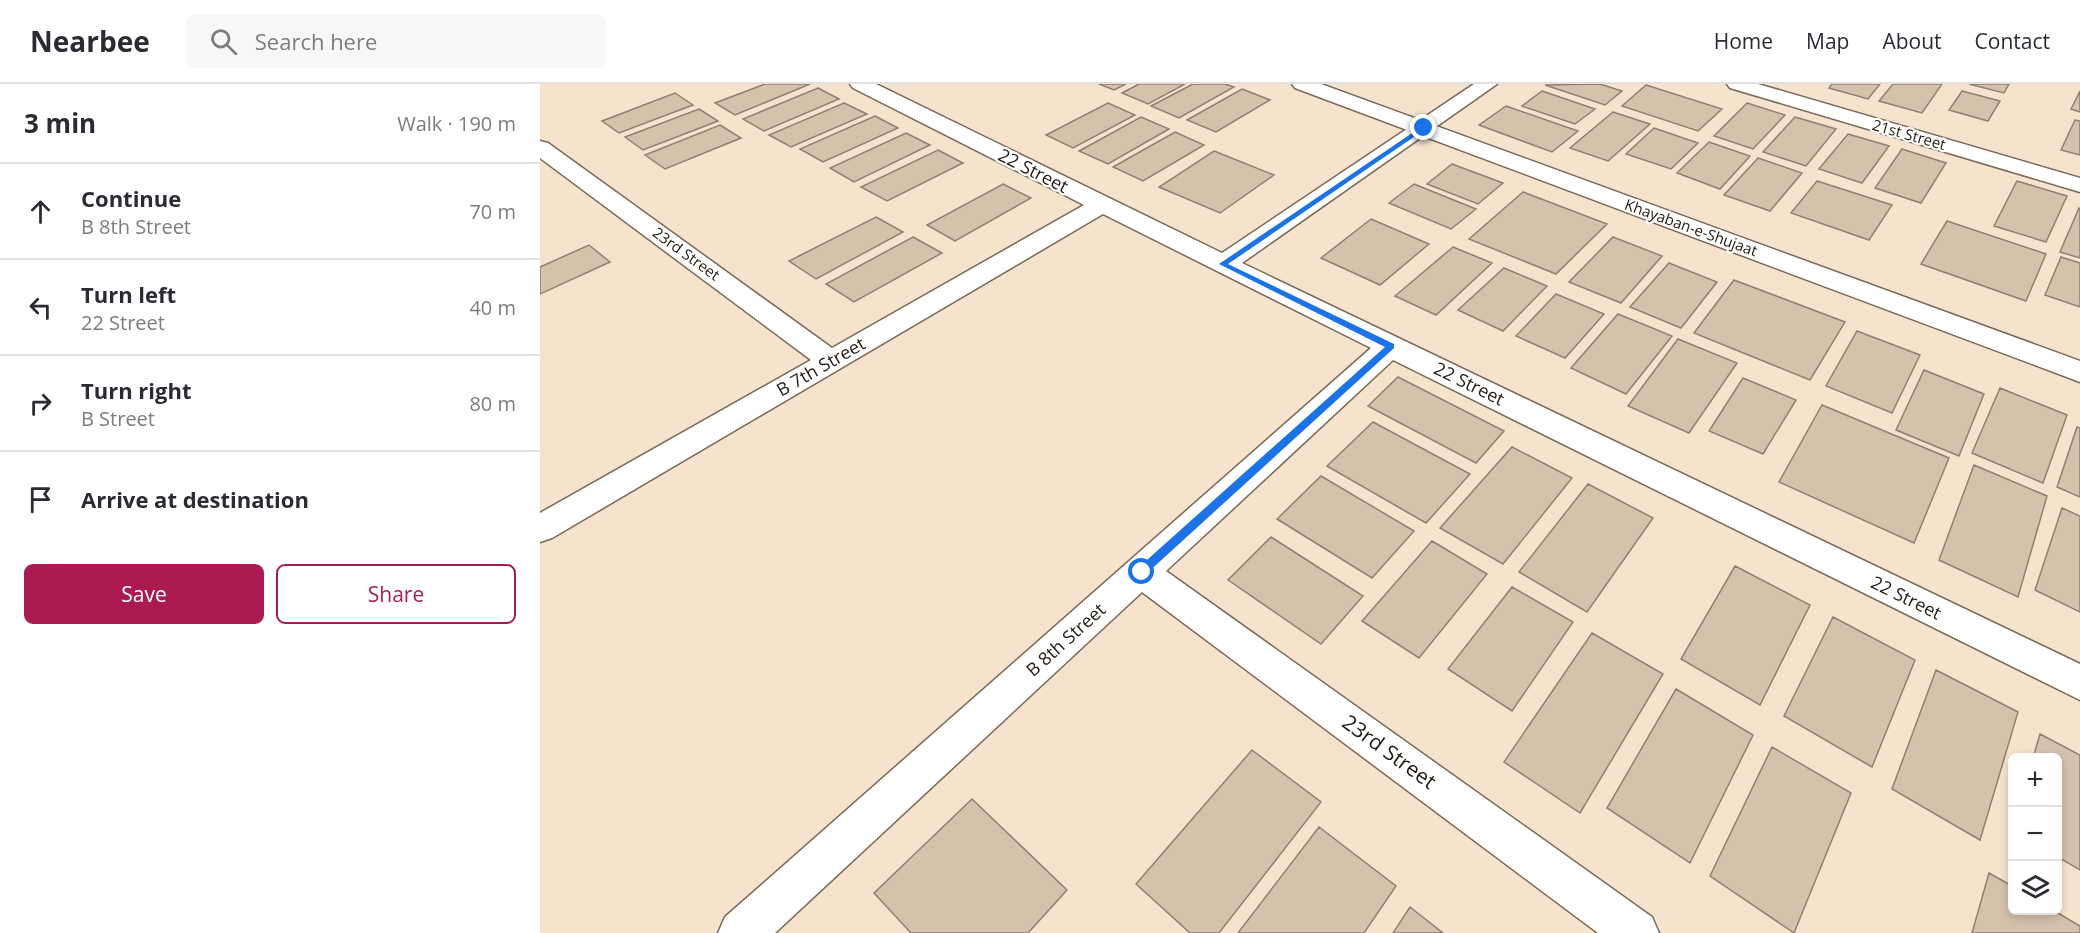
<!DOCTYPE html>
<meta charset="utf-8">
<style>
body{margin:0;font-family:"Open Sans",sans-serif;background:#f7f7f7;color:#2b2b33}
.controls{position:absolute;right:18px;bottom:18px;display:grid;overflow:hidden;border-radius:9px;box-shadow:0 3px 9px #0003}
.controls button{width:54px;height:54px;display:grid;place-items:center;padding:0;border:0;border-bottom:2px solid #e1e1e2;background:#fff;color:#2b2b33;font:30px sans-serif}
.stop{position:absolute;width:18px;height:18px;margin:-14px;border:4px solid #1a73e8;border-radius:50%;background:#fff}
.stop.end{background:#1a73e8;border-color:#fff;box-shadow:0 2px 6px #0008}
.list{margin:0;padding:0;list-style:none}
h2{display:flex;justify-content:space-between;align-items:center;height:78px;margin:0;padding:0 24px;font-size:26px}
h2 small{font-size:20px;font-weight:400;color:#7c7c81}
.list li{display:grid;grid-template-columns:39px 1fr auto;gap:18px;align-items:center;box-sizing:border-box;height:96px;padding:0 24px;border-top:2px solid #e1e1e2}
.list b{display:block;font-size:22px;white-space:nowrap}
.list p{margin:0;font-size:20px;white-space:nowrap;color:#7c7c81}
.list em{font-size:20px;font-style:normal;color:#7c7c81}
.actions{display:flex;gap:12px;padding:18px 24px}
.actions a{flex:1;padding:14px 0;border:2px solid #ab1a51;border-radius:9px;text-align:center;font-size:21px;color:#ab1a51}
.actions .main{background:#ab1a51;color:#fff}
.icon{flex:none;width:33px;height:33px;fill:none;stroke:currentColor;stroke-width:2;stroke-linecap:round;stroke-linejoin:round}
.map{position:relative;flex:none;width:1540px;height:849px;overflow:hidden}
header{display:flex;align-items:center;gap:36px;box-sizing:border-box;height:84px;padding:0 30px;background:#fff;border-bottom:2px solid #e1e1e2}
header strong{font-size:28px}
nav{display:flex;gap:33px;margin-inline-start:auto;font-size:21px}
.search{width:420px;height:54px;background:#f7f7f7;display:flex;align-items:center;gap:15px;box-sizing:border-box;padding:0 21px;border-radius:9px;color:#7c7c81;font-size:22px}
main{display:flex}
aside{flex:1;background:#fff}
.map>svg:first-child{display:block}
.building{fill:#d4c2ad;stroke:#91806d;stroke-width:1.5}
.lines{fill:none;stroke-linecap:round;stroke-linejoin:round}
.street-casing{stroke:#796956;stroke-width:3}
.secondary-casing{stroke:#796956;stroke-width:3}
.street{fill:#fff;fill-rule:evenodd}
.secondary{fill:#fff;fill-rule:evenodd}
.route{fill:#1a73e8}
.labels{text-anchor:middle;stroke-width:4.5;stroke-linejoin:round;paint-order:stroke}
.far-street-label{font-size:15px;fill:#211a13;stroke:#fff}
.street-label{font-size:18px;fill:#211a13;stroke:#fff}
.near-street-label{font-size:21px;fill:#211a13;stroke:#fff}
</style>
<header>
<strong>Nearbee</strong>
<div class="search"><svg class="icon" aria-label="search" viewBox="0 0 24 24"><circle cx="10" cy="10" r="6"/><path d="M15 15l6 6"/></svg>Search here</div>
<nav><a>Home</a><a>Map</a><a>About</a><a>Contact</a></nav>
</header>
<main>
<aside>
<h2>3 min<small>Walk · 190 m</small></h2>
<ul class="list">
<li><svg class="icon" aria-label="ahead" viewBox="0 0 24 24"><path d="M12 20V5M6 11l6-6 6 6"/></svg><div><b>Continue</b><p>B 8th Street</p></div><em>70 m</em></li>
<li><svg class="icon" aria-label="left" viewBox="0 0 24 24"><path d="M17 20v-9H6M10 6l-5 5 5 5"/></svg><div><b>Turn left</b><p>22 Street</p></div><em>40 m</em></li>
<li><svg class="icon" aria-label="right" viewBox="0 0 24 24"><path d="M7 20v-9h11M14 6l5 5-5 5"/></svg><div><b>Turn right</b><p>B Street</p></div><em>80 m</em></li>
<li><svg class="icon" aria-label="arrive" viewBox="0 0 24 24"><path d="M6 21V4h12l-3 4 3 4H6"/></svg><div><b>Arrive at destination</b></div></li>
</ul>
<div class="actions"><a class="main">Save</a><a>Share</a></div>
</aside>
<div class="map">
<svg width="1540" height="849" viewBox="0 0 1540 849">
<rect width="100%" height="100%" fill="#f5e3ce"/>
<path class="building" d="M225,0h45l-75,31 -20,-12z
M559,0h27l-12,6z
M599,0h46l-37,20 -26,-11z
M653,0h32l9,3 -55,31 -28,-12z
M1060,0l22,7 -17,14 -60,-20z
M1292,0h48l-12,15 -39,-11z
M1353,0h49l-20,29 -43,-12z
M1429,0h40l-5,9z
M1106,1l76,24 -24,22 -76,-25z
M278,4l21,11 -75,32 -21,-12z
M702,5l28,11 -54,32 -29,-12z
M1002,7l53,18 -20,15 -53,-18z
M1422,7l38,10 -12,20 -39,-11z
M1540,7v21l-9,-3z
M135,9l18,12 -74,28 -17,-12z
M304,19l23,11 -76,33 -22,-12z
M568,19l27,12 -62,33 -27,-13z
M1207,19l38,12 -32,34 -39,-13z
M966,22l72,25 -26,21 -73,-27z
M159,25l19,12 -75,29 -18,-13z
M1073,28l37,12 -42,37 -38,-13z
M335,32l23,12 -75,34 -23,-13z
M601,33l28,12 -61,35 -29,-13z
M1255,33l41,12 -30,37 -43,-14z
M1535,36l5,1v34l-19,-5z
M180,41l21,13 -76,31 -20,-14z
M1114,44l44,15 -27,26 -45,-15z
M635,48l29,13 -61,36 -30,-14z
M366,49l24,12 -76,37 -24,-14z
M1308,50l41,12 -27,37 -43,-14z
M1169,58l41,14 -30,33 -43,-16z
M1362,65l44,14 -25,40 -46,-15z
M398,66l25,13 -76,38 -26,-14z
M674,67l60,24 -54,38 -61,-26z
M1218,74l44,15 -32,38 -46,-16z
M912,80l51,19 -25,21 -51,-20z
M1277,97l75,24 -23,35 -78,-27z
M1477,97l50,15 -21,46 -52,-16z
M463,100l28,14 -76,43 -28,-16z
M874,100l62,25 -25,20 -62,-26z
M983,108l84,32 -51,50 -87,-35z
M1539,124l1,1v49l-20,-6z
M336,133l27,15 -87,47 -27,-18z
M831,135l58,25 -49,41 -59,-27z
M1407,137l99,33 -20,47 -105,-37z
M373,153l29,16 -88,49 -28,-18z
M1073,153l49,19 -41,47 -52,-21z
M49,161l21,17 -70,32v-27z
M913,163l39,16 -56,52 -41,-19z
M1521,173l19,6v44l-35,-12z
M1129,179l48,19 -36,46 -51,-21z
M964,184l43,18 -44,45 -45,-21z
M1194,196l111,42 -35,58 -116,-47z
M1016,210l48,20 -39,44 -49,-22z
M1078,230l54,22 -46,58 -55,-26z
M1317,247l63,24 -28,58 -66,-27z
M1138,255l59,24 -48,70 -61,-27z
M1384,286l60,24 -25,62 -63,-26z
M858,293l106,54 -28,32 -108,-57z
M1203,294l53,22 -33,54 -54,-23z
M1460,304l67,27 -24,68 -71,-30z
M1282,321l127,53 -35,85 -135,-61z
M833,338l97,52 -44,49 -99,-57z
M1537,343l3,1v69l-23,-10z
M972,363l60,31 -69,86 -63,-36z
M1434,381l73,31 -29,101 -79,-37z
M781,392l93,55 -42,47 -95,-59z
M1048,400l65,34 -66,94 -68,-40z
M1522,424l18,8v96l-45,-22z
M731,453l92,59 -42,48 -93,-64z
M892,457l55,33 -68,84 -57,-37z
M1195,482l75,39 -50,100 -79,-46z
M972,503l61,35 -61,89 -64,-42z
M1293,533l82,43 -43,107 -88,-51z
M1052,549l71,41 -83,139 -76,-51z
M1396,586l82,42 -38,128 -88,-51z
M1136,605l77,46 -63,128 -83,-55z
M1500,650l40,21v115l-22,-13v-99h-25z
M1232,663l79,46 -57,140 -84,-57z
M712,666l69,52 -102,131h-29l-54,-49z
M432,715l95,91 -39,43h-117l-37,-40z
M779,743l77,59 -32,47h-126z
M1449,789l23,13v24h41l27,16v7h-108z
M870,823l33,26h-50z"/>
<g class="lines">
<g class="street-casing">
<path id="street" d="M310,0h26l346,169 252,-169h23l-255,179 838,401v36l-687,-340 -227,211 486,346 7,16h-61l-456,-341 -367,341h-57l7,-16 646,-569 -268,-134 -551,324 -12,4v-29l271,-153 -271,-202v-17l8,2 284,205 252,-143 -231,-117z
M1187,0h31l322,94v14l-350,-104z"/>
</g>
<g class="secondary-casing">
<path id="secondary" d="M752,0h29l759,277v21l-785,-294z"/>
</g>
<use href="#street" class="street"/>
<use href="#secondary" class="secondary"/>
</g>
<path class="route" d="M881,43l6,1 -199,136 166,80v4l-249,227h-7v-7l247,-221 -166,-83z"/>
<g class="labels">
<g class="far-street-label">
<text transform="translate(1369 51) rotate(16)" y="5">21st Street</text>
<text transform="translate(1151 144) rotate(20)" y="5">Khayaban-e-Shujaat</text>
<text transform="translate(146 170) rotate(36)" y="5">23rd Street</text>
</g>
<g class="street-label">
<text transform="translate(493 87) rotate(27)" y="6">22 Street</text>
<text transform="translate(281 283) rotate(-30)" y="6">B 7th Street</text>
<text transform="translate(929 300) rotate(26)" y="6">22 Street</text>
<text transform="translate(1366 514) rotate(26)" y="6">22 Street</text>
<text transform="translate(526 556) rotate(-42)" y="6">B 8th Street</text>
</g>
<g class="near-street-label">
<text transform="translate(849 668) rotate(36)" y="7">23rd Street</text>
</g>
</g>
</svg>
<div class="controls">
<button>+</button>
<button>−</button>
<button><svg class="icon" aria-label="layers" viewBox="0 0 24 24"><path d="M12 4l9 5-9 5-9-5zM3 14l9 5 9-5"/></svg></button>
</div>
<div class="stop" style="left:602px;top:488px"></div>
<div class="stop end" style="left:884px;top:44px"></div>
</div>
</main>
